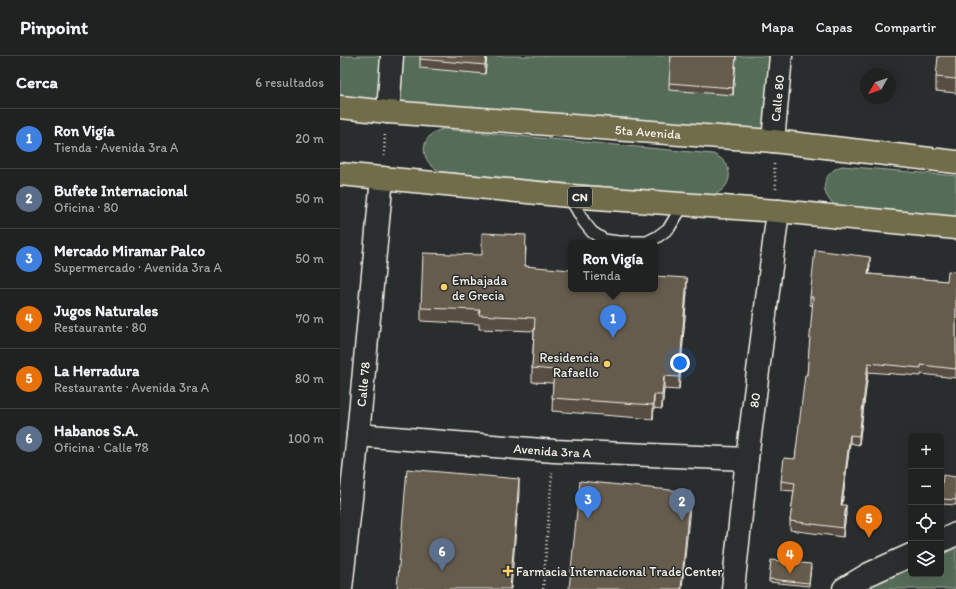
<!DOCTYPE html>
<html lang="es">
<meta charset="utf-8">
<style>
body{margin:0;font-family:Itim,sans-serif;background:#2d2f2f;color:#f1f3f6}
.controls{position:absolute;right:12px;bottom:12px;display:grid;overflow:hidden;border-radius:6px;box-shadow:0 4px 16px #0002}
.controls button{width:36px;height:36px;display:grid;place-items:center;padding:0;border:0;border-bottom:1px solid #3d3f40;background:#202222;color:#f1f3f6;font:20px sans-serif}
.compass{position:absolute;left:520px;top:12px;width:36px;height:36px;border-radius:50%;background:#202222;box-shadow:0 4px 16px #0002;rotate:230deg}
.you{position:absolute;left:340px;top:307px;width:14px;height:14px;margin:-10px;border:3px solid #fff;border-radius:50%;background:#1a73e8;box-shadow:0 0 0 6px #1a73e833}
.badge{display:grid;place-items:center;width:26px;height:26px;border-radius:50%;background:#1a73e8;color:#fff;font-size:13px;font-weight:700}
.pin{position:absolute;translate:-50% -33px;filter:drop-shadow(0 1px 2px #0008)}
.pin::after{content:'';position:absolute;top:21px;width:14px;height:12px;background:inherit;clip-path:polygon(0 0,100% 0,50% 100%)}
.popup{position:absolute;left:228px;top:184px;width:90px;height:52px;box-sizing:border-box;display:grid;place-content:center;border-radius:6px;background:#202222;filter:drop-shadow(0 1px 3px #0005);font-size:13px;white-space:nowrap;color:#a2a4a5}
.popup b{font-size:15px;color:#f1f3f6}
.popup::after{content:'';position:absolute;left:50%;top:100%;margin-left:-8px;border:8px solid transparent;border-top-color:#202222}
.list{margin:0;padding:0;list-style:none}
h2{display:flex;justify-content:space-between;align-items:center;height:52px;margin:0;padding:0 16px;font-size:17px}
h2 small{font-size:13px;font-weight:400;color:#a2a4a5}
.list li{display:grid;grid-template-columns:26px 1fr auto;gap:12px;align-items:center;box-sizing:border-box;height:60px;padding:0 16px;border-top:1px solid #3d3f40}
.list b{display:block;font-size:15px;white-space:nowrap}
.list p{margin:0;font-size:13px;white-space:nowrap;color:#a2a4a5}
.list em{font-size:13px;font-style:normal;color:#a2a4a5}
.icon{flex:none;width:22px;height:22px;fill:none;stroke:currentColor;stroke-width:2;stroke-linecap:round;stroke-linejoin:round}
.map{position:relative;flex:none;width:616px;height:533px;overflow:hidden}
header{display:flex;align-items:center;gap:24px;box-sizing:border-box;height:56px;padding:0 20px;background:#202222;border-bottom:1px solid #3d3f40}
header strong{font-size:19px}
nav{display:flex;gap:22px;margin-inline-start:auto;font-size:14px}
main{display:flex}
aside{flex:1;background:#202222}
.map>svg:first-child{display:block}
.green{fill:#556c59;stroke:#a4aea0}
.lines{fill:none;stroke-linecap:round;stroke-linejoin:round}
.service-casing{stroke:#f4f1e8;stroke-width:14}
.minor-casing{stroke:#f4f1e8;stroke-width:25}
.trunk-casing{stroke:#f4f1e8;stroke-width:25}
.path{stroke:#f4f1e8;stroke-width:2.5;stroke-dasharray:1 3;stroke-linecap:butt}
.service{stroke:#2a2d2e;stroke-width:11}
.minor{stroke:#2a2d2e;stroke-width:22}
.trunk{stroke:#716d4b;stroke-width:22}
.wall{fill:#584e42;stroke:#f4f1e8}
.shaded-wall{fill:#474036;stroke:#f4f1e8}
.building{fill:#665b4d;stroke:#f4f1e8}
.poi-dot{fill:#ffd166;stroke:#2a2d2e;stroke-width:1.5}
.labels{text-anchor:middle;stroke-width:3;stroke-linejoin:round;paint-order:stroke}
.shield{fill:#2a2d2e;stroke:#b7b6b0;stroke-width:1}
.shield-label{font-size:12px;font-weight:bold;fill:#f4f1e8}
.street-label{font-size:13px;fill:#f4f1e8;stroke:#2a2d2e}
.poi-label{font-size:13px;fill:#f4f1e8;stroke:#2a2d2e;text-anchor:start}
</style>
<header>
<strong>Pinpoint</strong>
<nav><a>Mapa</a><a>Capas</a><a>Compartir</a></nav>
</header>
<main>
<aside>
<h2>Cerca<small>6 resultados</small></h2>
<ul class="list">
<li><span class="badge" style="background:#3f7fe0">1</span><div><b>Ron Vigía</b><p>Tienda · Avenida 3ra A</p></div><em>20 m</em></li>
<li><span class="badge" style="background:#5c6f8a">2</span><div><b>Bufete Internacional</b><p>Oficina · 80</p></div><em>50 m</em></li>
<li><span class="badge" style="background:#3f7fe0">3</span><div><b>Mercado Miramar Palco</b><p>Supermercado · Avenida 3ra A</p></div><em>50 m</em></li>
<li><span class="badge" style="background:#e8710a">4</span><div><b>Jugos Naturales</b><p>Restaurante · 80</p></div><em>70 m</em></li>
<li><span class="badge" style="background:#e8710a">5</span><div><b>La Herradura</b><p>Restaurante · Avenida 3ra A</p></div><em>80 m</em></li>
<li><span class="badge" style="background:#5c6f8a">6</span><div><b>Habanos S.A.</b><p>Oficina · Calle 78</p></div><em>100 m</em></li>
</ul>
</aside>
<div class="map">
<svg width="616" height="533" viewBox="0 0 616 533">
<rect width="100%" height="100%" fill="#2a2d2e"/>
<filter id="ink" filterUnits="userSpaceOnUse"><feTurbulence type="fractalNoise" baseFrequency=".025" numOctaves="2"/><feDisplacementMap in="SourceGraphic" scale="8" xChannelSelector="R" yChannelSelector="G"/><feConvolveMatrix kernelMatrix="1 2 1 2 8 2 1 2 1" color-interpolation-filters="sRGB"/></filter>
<g filter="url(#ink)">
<path class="green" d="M0,0h441l-8,85 -433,-34z
M103,73l270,25c25,10 20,40 -7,42l-263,-24c-24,-7 -26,-37 0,-43z
M502,110l114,10v43l-118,-12c-20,-12 -17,-34 4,-41z
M616,492v41h-93l48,-22v7h30v-19z"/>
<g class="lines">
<g class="service-casing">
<path id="service" d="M229,140l15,26 8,10 12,8 15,2h28l10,-5 12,-9 14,-23"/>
</g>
<g class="minor-casing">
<g id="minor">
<path d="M48,56l4,-56"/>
<path id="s1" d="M433,85l8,-85"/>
<path id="s2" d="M18,379l196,16 193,8"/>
<path d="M601,485l15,-7"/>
<path id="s3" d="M1,533l17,-154 24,-257"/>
<path id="s4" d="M393,533l14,-130 31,-248"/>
<path d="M504,533l25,-15 42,-19"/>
</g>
</g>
<g class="trunk-casing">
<g id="trunk">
<path id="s5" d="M0,51l48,5 385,29 183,21"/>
<path d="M0,118l229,22 209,15 178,17"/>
</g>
</g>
<path class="path" d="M44,100l1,-23
M434,108l2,25
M203,533l9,-117"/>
<use href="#service" class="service"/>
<use href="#minor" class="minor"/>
<use href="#trunk" class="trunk"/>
</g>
<path class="wall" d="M147,0l-2,18 -65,-6v-9z
M396,0l-3,39 -64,-5v-7z
M616,0v37l-20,-2v-14z
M186,192l-1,18 162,26 -8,98 -15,-1 -2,20 -8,-1 -1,11 -101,-8 1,-28 -21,-1v-14l2,-37 -55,-2v-5l-58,-3v-13l61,-53z
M530,209l-1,9 78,7 9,-9v106l-35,-4v2l-53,-4 -9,73 -9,-2 -8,62 4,9 -3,23 -53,-7v-9l4,-30 -13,-1v-9l14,-22 12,-84 6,-69 -3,-1v-8z
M616,421v28l-15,-1v-11z
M471,511l-2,19 -40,-4v-3z"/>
<path class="shaded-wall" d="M146,0h1l-2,18v-9z
M396,0l-3,39v-7z
M530,201v8l-2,17v-8z
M347,222v14l-8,98v-13z
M528,307v9l-9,73v-9z
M324,320v13l-2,20v-14z
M314,339v13l-1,11v-14z
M510,379v8l-9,70v-8z
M179,423v15l-8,95h-1z
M350,436v15l-8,82h-1z
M506,449v9l-3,23v-9z"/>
<path class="building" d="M80,0h66l-1,9 -65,-6z
M331,0h65l-3,32 -64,-5z
M598,0h18v23l-20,-2z
M142,177l44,2 -1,31 46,4v19h84v-13l32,2 -8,99 -15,-1 -2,19h-8l-1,10 -101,-7 2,-28 -22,-2 3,-50 -56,-3 1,-5 -59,-2 2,-55 59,2z
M475,194l55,7 -2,17 79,7 1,-10 8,1v97l-35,-4v3l-53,-5 -9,73 -9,-1 -9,70h5l-3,23 -53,-7 5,-38 -14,-2 3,-23 11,1 10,-84h2l6,-78h-3z
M67,413l112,10 -9,110h-113z
M603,419l13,2v23l-15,-1z
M240,425l110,11 -9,97h-112z
M431,504l40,4 -2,19 -40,-4z"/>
</g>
<g class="poi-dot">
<circle cx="104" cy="231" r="4"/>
<circle cx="267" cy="308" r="4"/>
<path d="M166 509h4v4h4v4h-4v4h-4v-4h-4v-4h4z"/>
</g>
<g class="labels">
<rect class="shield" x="228" y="131" width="24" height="20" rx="3"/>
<g class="shield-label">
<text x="240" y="145">CN</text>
</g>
<g class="street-label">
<text dy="5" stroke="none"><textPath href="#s1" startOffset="43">Calle 80</textPath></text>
<text dy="5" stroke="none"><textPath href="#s5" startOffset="309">5ta Avenida</textPath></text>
<text dy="5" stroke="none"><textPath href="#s3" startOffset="206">Calle 78</textPath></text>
<text dy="5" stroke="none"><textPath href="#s4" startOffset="190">80</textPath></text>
<text dy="5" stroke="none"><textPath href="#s2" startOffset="195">Avenida 3ra A</textPath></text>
</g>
<g class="poi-label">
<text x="112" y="229">Embajada<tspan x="112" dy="15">de Grecia</tspan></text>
<text x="259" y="306" text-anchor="end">Residencia<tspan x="259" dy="15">Rafaello</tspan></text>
<text x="176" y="520">Farmacia Internacional Trade Center</text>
</g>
</g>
</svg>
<div class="controls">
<button>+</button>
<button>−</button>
<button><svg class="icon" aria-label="locate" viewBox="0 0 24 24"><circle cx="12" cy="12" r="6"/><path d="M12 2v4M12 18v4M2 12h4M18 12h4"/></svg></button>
<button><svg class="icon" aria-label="layers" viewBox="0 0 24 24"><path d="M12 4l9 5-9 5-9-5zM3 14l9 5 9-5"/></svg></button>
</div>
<svg class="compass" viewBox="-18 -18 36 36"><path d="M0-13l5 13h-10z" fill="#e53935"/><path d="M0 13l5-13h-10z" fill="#a2a4a5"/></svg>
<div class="you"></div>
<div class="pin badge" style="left:273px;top:282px;background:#3f7fe0">1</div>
<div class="popup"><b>Ron Vigía</b>Tienda</div>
<div class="pin badge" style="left:342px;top:465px;background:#5c6f8a">2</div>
<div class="pin badge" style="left:248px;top:463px;background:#3f7fe0">3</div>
<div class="pin badge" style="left:450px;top:518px;background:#e8710a">4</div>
<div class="pin badge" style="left:529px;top:482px;background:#e8710a">5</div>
<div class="pin badge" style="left:102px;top:515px;background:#5c6f8a">6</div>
</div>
</main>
